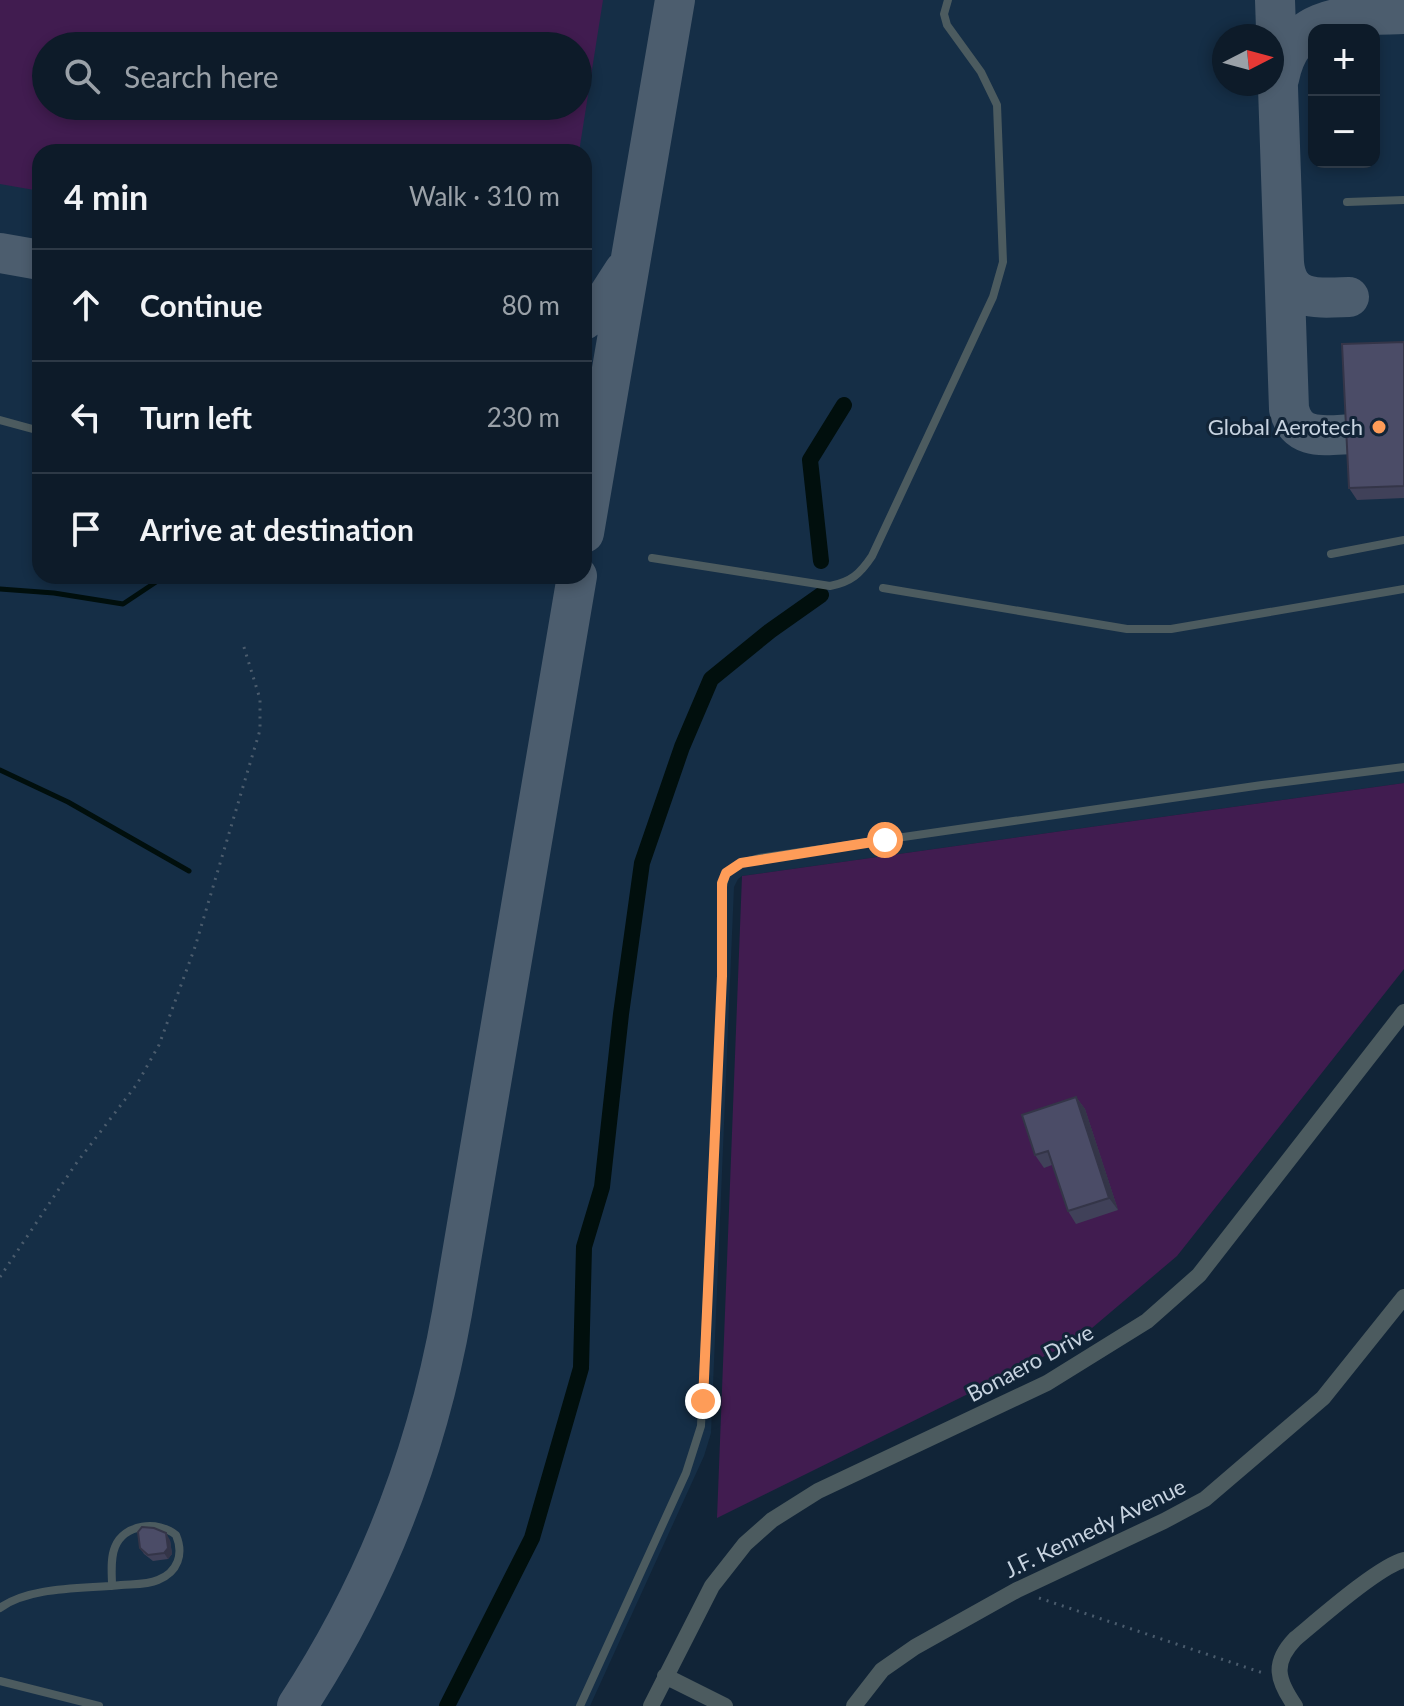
<!DOCTYPE html>
<meta charset="utf-8">
<style>
body{margin:0;font-family:Lato,sans-serif;background:#1b2835;color:#f1f3f6}
.controls{position:absolute;right:24px;top:24px;display:grid;overflow:hidden;border-radius:16px;box-shadow:0 4px 12px #0003}
.controls button{width:72px;height:72px;display:grid;place-items:center;padding:0;border:0;border-bottom:2px solid #2d3946;background:#0d1b29;color:#f1f3f6;font:40px sans-serif}
.compass{position:absolute;left:1212px;top:24px;width:72px;height:72px;border-radius:50%;background:#0d1b29;box-shadow:0 4px 12px #0003;rotate:84deg}
.stop{position:absolute;width:24px;height:24px;margin:-18px;border:6px solid #fe9c58;border-radius:50%;background:#fff}
.stop.end{background:#fe9c58;border-color:#fff;box-shadow:0 2px 8px #0008}
.list{margin:0;padding:0;list-style:none}
h2{display:flex;justify-content:space-between;align-items:center;height:104px;margin:0;padding:0 32px;font-size:34px}
h2 small{font-size:26px;font-weight:400;color:#9aa1a8}
.list li{display:grid;grid-template-columns:52px 1fr auto;gap:24px;align-items:center;box-sizing:border-box;height:112px;padding:0 32px;border-top:2px solid #2d3946}
.list b{display:block;font-size:30px;white-space:nowrap}
.list em{font-size:26px;font-style:normal;color:#9aa1a8}
.icon{flex:none;width:44px;height:44px;fill:none;stroke:currentColor;stroke-width:2;stroke-linecap:round;stroke-linejoin:round}
.map{position:relative;flex:none;width:1404px;height:1706px;overflow:hidden}
.search{position:absolute;background:#0d1b29;box-shadow:0 4px 12px #0003;left:32px;top:32px;width:560px;height:88px;display:flex;align-items:center;gap:20px;box-sizing:border-box;padding:0 28px;border-radius:44px;color:#9aa1a8;font-size:30px}
.panel{position:absolute;background:#0d1b29;box-shadow:0 4px 12px #0003;left:32px;top:144px;width:560px;height:440px;border-radius:24px}
.map>svg:first-child{display:block}
.built{fill:#152e46;fill-rule:evenodd}
.green{fill:#411c50;fill-rule:evenodd}
.lines{fill:none;stroke-linecap:round;stroke-linejoin:round}
.stream{stroke:#010f0d;stroke-width:5}
.canal{stroke:#010f0d;stroke-width:16}
.taxiway{stroke:#4c5d6e;stroke-width:40}
.path{stroke:#4b5c6d;stroke-width:3;stroke-dasharray:2 6;stroke-linecap:butt}
.lane{stroke:#4c5b5f;stroke-width:8}
.street{stroke:#4c5b5f;stroke-width:16}
.wall{fill:#404159}
.shaded-wall{fill:#343548}
.building{fill:#4b4c67;stroke:#343548;stroke-width:2}
.route{stroke:#fe9c58;stroke-width:10}
.poi-dot{fill:#fe9c58;stroke:#112437;stroke-width:3}
.labels{text-anchor:middle;stroke-width:6;stroke-linejoin:round;paint-order:stroke}
.poi-label{font-size:22px;fill:#c7d3e0;stroke:#112437;text-anchor:end}
.street-label{font-size:22px;fill:#c7d3e0;stroke:#112437}
</style>
<div class="map">
<svg width="1404" height="1706" viewBox="0 0 1404 1706">
<rect width="100%" height="100%" fill="#112437"/>
<path class="built" d="M0,0h1404v783l-662,93 -4,3 -4,8 -23,546 -7,23 -114,250h-590zM1314,30h60v132h-60zM1224,36h48v48h-48zM46,46h532v60h-532zM40,152h544v424h-544z"/>
<path class="green" d="M0,0h603l-24,152h-539v39l-40,-7zM578,46v60h-532v-60z
M1404,783v186l-227,287 -98,83 -362,179 25,-642z"/>
<g class="lines">
<path class="stream" d="M0,589l54,4 69,11 42,-28
M0,770l68,32 121,69"/>
<path class="canal" d="M821,561l-11,-101 34,-55
M447,1706l85,-168 49,-170 3,-121 18,-60 19,-173 21,-151 40,-116 29,-68 59,-48 51,-36"/>
<path class="taxiway" d="M1275,0l14,409c8,33 37,26 64,25
M1279,79c13,-68 70,-63 125,-65
M0,253l40,7
M1284,263c4,40 35,35 65,34
M584,320l20,-18 20,-31
M584,533l91,-533
M297,1706c78,-119 130,-253 155,-393l125,-737"/>
<path class="path" d="M0,1277l75,-112 62,-81 22,-39 36,-98 65,-217v-31l-17,-55
M1039,1598l224,75"/>
<path class="lane" d="M1347,202l57,-2
M0,420l40,11
M1331,554l73,-14
M652,558l178,28c21,-4 30,-12 42,-30l121,-259 10,-35 -6,-157 -16,-33 -34,-47 -3,-11 4,-14
M883,588l244,41h44l233,-40
M0,1608c30,-22 85,-19 121,-23 12,-1 26,0 37,-5 20,-8 26,-26 18,-45 -18,-15 -52,-11 -61,12 -5,12 -3,27 -3,39
M0,1681l99,25
M580,1706l106,-233 15,-47 21,-450 -1,-80 5,-23 15,-10 18,-5 503,-73 142,-18"/>
<path class="street" d="M665,1676l60,30
M651,1706l61,-120 33,-42 27,-24 46,-29 229,-108 100,-62 52,-46 205,-263
M854,1706l28,-36 33,-23 102,-57 147,-69 41,-22 118,-101 81,-101
M1295,1706c-18,-26 -23,-43 0,-67 23,-19 84,-73 109,-79"/>
</g>
<path class="wall" d="M1404,342v156l-47,2 -8,-12z
M1076,1097l9,12 33,101 -42,14 -8,-13 -16,-46 -8,3 -9,-13z
M170,1540l2,14 -4,5 -15,2 -9,-7 -4,-6z"/>
<path class="shaded-wall" d="M1076,1097l9,12 33,101 -9,-12z
M166,1533l4,7 2,14 -4,5 -4,-6z"/>
<path class="building" d="M1404,342v144l-55,2 -7,-144z
M1076,1097l33,101 -41,13 -20,-60 -13,4 -13,-40z
M142,1527l12,1 12,5 2,15 -4,5 -16,2 -8,-7 -2,-16z"/>
<g class="lines">
<path class="route" d="M703,1401l19,-425v-93l4,-10 15,-10 144,-23"/>
</g>
<circle class="poi-dot" cx="1379" cy="427" r="8"/>
<g class="labels">
<g class="poi-label">
<text x="1363" y="435">Global Aerotech</text>
</g>
<g class="street-label">
<text transform="translate(1030 1363) rotate(-28)" y="8">Bonaero Drive</text>
<text transform="translate(1095 1528) rotate(-26)" y="8">J.F. Kennedy Avenue</text>
</g>
</g>
</svg>
<div class="controls">
<button>+</button>
<button>−</button>
</div>
<svg class="compass" viewBox="-18 -18 36 36"><path d="M0-13l5 13h-10z" fill="#e53935"/><path d="M0 13l5-13h-10z" fill="#9aa1a8"/></svg>
<div class="stop" style="left:885px;top:840px"></div>
<div class="stop end" style="left:703px;top:1401px"></div>
<div class="search"><svg class="icon" aria-label="search" viewBox="0 0 24 24"><circle cx="10" cy="10" r="6"/><path d="M15 15l6 6"/></svg>Search here</div>
<section class="panel">
<h2>4 min<small>Walk · 310 m</small></h2>
<ul class="list">
<li><svg class="icon" aria-label="ahead" viewBox="0 0 24 24"><path d="M12 20V5M6 11l6-6 6 6"/></svg><div><b>Continue</b></div><em>80 m</em></li>
<li><svg class="icon" aria-label="left" viewBox="0 0 24 24"><path d="M17 20v-9H6M10 6l-5 5 5 5"/></svg><div><b>Turn left</b></div><em>230 m</em></li>
<li><svg class="icon" aria-label="arrive" viewBox="0 0 24 24"><path d="M6 21V4h12l-3 4 3 4H6"/></svg><div><b>Arrive at destination</b></div></li>
</ul>
</section>
</div>
